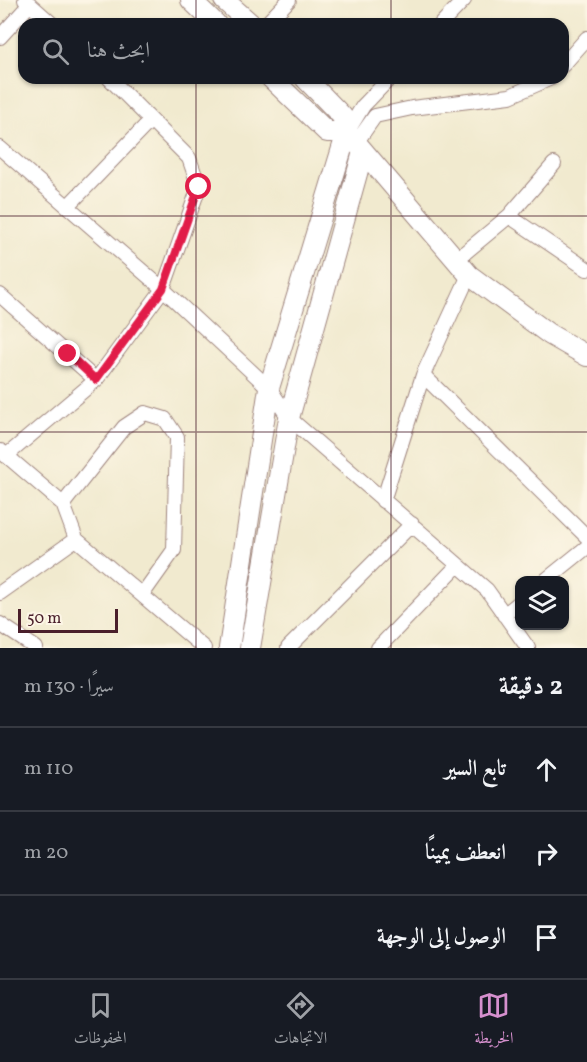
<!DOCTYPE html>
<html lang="ar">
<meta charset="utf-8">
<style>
body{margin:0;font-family:Vollkorn,Amiri,serif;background:#20242c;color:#f1f3f6;direction:rtl}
.controls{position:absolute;right:18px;bottom:18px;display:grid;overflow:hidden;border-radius:12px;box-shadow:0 2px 4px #0004}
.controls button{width:54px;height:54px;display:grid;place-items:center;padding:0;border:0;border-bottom:2px solid #363941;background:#171b24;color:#f1f3f6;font:30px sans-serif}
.scale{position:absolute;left:18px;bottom:15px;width:100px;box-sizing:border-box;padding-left:6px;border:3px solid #4a1f2b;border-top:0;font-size:16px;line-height:21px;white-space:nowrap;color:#4a1f2b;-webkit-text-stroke:4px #fcf5e5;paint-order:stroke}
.stop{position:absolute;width:18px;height:18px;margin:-14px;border:4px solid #e11d48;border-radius:50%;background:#fff}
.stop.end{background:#e11d48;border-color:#fff;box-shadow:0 2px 6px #0008}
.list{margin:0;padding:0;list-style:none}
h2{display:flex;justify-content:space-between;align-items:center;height:78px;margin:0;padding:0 24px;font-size:26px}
h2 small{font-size:20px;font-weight:400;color:#9ea1a6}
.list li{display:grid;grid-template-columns:39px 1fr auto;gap:18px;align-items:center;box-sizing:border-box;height:84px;padding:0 24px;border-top:2px solid #363941}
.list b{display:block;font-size:22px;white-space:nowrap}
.list em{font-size:20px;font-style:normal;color:#9ea1a6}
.icon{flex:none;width:33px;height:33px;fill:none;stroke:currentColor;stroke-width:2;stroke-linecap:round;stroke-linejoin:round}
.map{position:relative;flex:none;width:587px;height:648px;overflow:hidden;direction:ltr}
.search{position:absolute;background:#171b24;box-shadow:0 2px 4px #0004;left:18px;right:18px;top:18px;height:66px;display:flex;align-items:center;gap:15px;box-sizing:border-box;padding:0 21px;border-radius:18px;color:#9ea1a6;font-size:22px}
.sheet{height:330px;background:#171b24}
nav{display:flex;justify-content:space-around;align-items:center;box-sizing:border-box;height:84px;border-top:2px solid #363941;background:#171b24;font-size:16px;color:#9ea1a6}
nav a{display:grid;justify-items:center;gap:3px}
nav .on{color:#d690ce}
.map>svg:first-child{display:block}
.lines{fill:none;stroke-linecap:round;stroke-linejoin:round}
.street-casing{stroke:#9e847d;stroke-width:16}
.secondary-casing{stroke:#9e847d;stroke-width:22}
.street{stroke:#fff;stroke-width:14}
.secondary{stroke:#fff;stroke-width:20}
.route{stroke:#e11d48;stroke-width:8}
.grid{fill:none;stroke:#4a1f2b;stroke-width:1.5;stroke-opacity:0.55}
</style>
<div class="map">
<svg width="587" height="648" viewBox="0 0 587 648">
<rect width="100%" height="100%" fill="#fcf5e5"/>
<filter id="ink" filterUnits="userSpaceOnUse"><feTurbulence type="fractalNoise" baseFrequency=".0167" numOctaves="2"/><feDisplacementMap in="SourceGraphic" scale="12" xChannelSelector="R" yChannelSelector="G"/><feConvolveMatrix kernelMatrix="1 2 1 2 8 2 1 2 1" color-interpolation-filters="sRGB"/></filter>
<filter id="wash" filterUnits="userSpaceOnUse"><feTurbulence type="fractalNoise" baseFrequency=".008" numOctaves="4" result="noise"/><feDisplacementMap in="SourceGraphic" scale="24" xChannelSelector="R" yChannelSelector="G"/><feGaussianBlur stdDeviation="1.35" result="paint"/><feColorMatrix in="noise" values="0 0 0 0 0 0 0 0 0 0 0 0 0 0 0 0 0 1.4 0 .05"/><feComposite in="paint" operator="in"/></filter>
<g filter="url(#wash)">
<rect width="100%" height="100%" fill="#f1eacf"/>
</g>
<g filter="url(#ink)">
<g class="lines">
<g class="street-casing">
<path id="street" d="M25,0l27,24
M266,24l23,-24
M441,24l23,-24
M0,37l30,-33
M563,65l24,-27
M347,132l16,-26 27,-28
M356,143l19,-27 37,-8 98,-12 41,-18
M0,148l163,141 106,99 20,30 198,172 41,58
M68,206l83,-86
M509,216l45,-52
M456,260l53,-44 78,53
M0,295l96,85 67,-91 36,-102 -10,-29 -80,-80
M423,375l164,162
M1,451l62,53
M6,456l90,-76
M383,501l40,-126 46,-100
M76,539l-13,-35 61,-77 21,-14 20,6 12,18 -3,113 -32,45
M546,580l41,-33
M0,593l76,-54 128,109
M504,615l16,-13
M0,624l36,24
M288,648l124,-124
M378,648l80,-83"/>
</g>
<g class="secondary-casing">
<path id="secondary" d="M191,0l25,24
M224,0l27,24
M271,78l56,54h20
M305,78l37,38 5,16 122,143 80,59 38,22
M229,648l40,-260 78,-256
M250,648l39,-230 74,-266"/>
</g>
<use href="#street" class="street"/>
<use href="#secondary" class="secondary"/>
</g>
</g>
<g class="lines" filter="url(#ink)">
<path class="route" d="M68,354l28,26 67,-91 36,-102"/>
</g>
<path class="grid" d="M196,0v24M391,0v24M196,78v570M391,78v570M0,216h587M0,432h587"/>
</svg>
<div class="controls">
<button><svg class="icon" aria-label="layers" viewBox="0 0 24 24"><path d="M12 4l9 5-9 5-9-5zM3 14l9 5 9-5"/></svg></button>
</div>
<div class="scale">50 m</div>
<div class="stop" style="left:199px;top:187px"></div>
<div class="stop end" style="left:68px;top:354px"></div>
<div class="search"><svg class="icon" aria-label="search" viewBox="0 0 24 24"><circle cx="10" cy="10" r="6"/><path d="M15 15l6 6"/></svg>ابحث هنا</div>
</div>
<section class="sheet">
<h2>2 دقيقة<small>سيرًا · 130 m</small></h2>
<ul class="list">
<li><svg class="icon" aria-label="ahead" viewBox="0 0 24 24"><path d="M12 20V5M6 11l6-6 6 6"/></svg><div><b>تابع السير</b></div><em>110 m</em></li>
<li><svg class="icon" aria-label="right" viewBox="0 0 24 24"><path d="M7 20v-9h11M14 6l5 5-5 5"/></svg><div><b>انعطف يمينًا</b></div><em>20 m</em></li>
<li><svg class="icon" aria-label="arrive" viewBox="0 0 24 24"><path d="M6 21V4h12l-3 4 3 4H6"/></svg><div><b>الوصول إلى الوجهة</b></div></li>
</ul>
</section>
<nav>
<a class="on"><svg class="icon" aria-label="map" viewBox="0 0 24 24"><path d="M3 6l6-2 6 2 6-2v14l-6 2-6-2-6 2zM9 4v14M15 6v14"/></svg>الخريطة</a>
<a><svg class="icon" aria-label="directions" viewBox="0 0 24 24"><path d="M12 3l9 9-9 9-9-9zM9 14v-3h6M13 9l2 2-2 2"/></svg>الاتجاهات</a>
<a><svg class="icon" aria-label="saved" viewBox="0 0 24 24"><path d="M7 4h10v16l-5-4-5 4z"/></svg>المحفوظات</a>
</nav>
